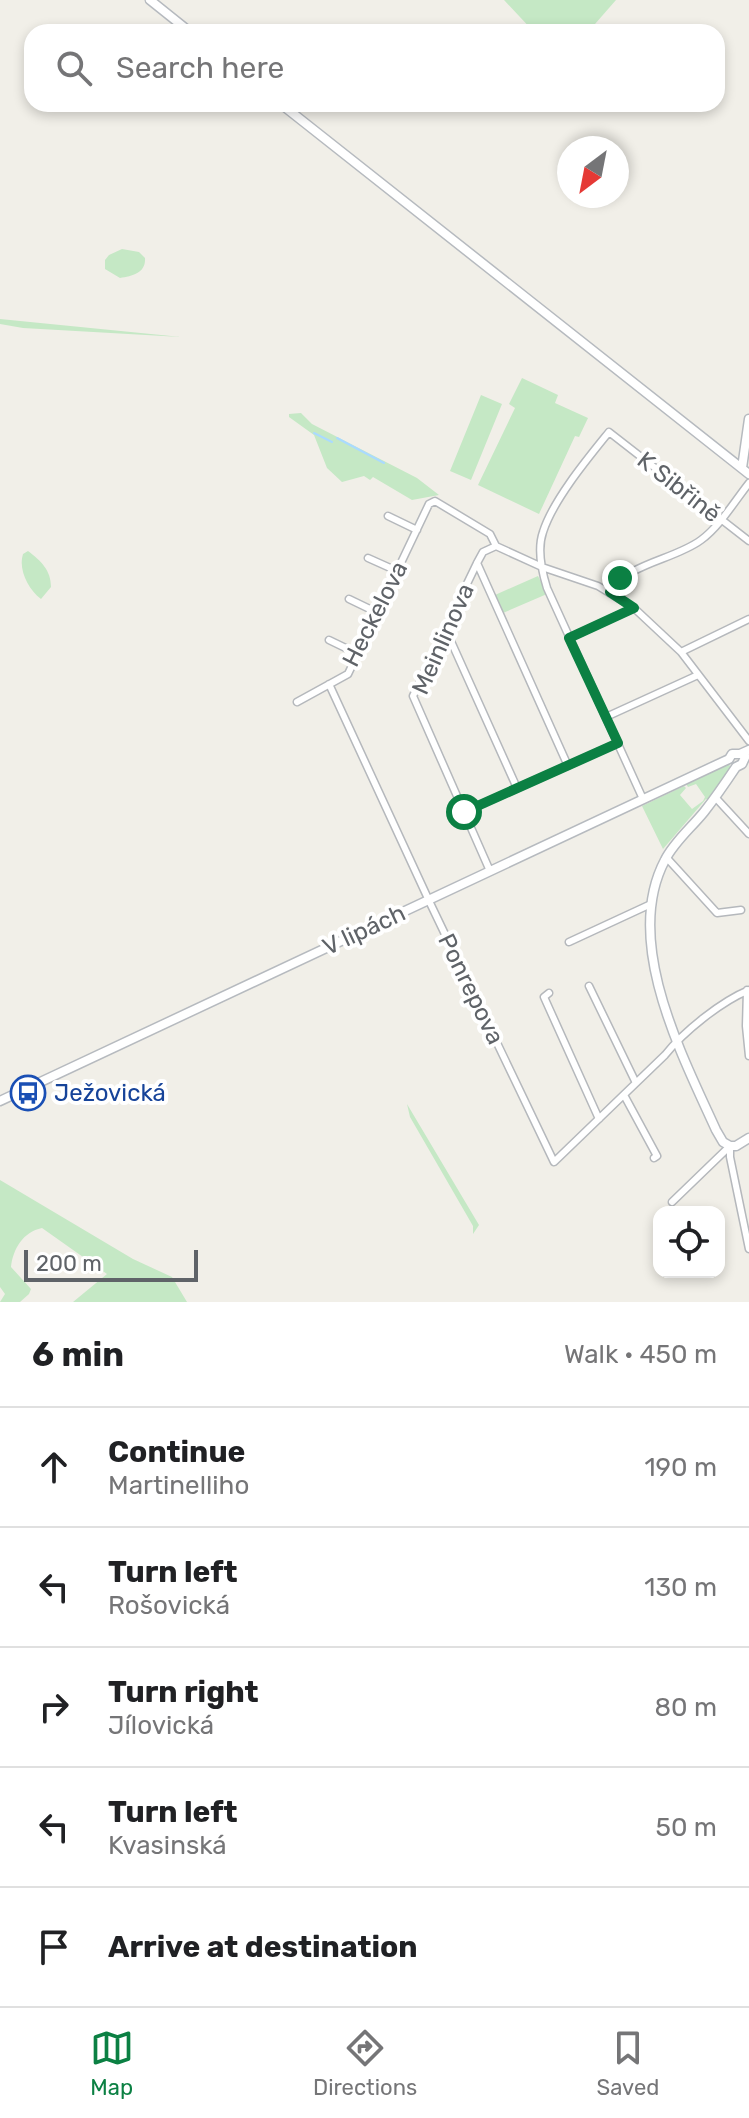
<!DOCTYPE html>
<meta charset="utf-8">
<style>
body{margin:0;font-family:Rubik,sans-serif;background:#f6f6f6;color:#202124}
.controls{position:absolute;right:24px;bottom:24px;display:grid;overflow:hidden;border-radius:16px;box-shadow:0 4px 12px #0003}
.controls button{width:72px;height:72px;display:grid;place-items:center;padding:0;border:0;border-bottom:2px solid #e0e0e0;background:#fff;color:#202124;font:40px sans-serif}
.compass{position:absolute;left:557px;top:136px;width:72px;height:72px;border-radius:50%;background:#fff;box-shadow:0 4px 12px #0003;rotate:212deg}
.scale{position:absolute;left:24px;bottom:20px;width:174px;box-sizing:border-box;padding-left:8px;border:4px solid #5f6368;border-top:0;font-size:22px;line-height:28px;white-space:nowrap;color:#5f6368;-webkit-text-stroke:6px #fff;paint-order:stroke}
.stop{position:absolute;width:24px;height:24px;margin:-18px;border:6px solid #0b8043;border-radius:50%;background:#fff}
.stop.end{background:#0b8043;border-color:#fff;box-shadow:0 2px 8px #0008}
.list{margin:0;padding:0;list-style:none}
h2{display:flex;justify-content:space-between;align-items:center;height:104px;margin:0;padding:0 32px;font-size:34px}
h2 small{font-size:26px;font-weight:400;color:#757577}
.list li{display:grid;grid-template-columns:52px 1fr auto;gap:24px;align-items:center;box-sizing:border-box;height:120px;padding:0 32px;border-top:2px solid #e0e0e0}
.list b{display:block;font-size:30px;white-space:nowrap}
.list p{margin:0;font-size:26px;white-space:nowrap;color:#757577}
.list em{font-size:26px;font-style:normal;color:#757577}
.icon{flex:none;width:44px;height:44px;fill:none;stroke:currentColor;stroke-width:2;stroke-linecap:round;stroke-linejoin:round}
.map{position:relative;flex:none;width:749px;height:1302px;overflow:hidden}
.search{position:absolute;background:#fff;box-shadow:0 4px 12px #0003;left:24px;right:24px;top:24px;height:88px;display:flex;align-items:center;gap:20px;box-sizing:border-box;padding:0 28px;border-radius:24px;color:#757577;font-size:30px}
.sheet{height:704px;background:#fff}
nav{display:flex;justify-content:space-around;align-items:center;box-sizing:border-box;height:112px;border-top:2px solid #e0e0e0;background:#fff;font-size:22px;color:#757577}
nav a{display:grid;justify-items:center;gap:4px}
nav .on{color:#0b8043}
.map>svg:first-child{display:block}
.green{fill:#c5e8c5}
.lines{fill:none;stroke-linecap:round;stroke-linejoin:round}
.stream{stroke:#aadaff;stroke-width:2}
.street-casing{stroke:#b5b8bc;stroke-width:9}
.secondary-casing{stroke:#b6babf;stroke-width:11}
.street{stroke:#fff;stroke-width:6}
.secondary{stroke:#fff;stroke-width:8}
.route{stroke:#0b8043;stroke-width:10}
.labels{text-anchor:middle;stroke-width:8;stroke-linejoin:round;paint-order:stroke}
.street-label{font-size:24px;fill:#5f6368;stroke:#fff}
.transit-label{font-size:24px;fill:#164399;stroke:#fff;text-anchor:start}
</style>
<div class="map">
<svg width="749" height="1302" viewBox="0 0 749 1302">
<rect width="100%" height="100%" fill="#f1efe8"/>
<path class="green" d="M504,0h112l-28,32h-54z
M122,249l17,3 6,6c1,15 -12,18 -25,20l-15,-9v-9l4,-5z
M0,319l181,18 -158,-9 -23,-4z
M522,378l36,17 -3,8 33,15 -9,19 -4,-1 -36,78 -61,-29 37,-77 -6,-4z
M481,395l21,9 -31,76 -21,-9z
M301,413l11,11 105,54 22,17 -27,5 -39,-23 -3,3 -6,-4 -22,6 -15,-14 -13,-33 -25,-18v-3z
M28,551c13,10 23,19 23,36l-10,12c-13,-10 -23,-30 -18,-45z
M538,576l9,18 -44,19 -8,-18z
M729,764l2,4 -23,32 -2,-1 -43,50 -21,-43 42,-20 2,2 -6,7 12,14 11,-8 2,-4 -9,-13 -8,3 -2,-3z
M407,1104l72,121 -6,9v-8l-63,-109z
M0,1180l133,79 39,18 15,25h-114l34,-28 -65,-46c-19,4 -29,21 -31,39l20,22 -2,5 -9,8h-20l5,-8 -5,-7z"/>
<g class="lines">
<path class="stream" d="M314,433l18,9
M337,438l47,25"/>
<g class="street-casing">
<path id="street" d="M388,516l29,14
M368,558l29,13
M477,563l91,203
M610,592c18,-29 64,-32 91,-52 19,-14 33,-38 48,-57
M349,599l29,14
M445,628l72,160
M569,638l65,-30
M329,640l29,14
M681,652l68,-33
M329,684l102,221 123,257 111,-107c19,-24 57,-54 84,-65
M297,702l51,-28 81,-170 6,-3 55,33 6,12 46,21 56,19 36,22 47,44 68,89
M606,717l92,-42
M715,797l34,37
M643,799l-96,-211c-5,-16 -10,-39 -4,-56 10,-32 45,-74 66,-100l140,109
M464,812l154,-69
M666,857l51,56 24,-3
M490,871l-77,-175 64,-133 6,-11 13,-6
M569,942l82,-38
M589,986l47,97
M747,990l-1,36 3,30
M549,993l-5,4 55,122
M624,1095l33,61 -3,2
M730,1146v11l19,92
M672,1202l58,-56"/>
</g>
<g class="secondary-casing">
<path id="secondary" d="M150,0l40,32
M281,104l468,370
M742,468l7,-49
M748,751l-6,13 -6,3c-10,15 -21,31 -32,45 -13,16 -30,30 -39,48 -43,81 17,195 51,270l7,12 7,4h6l13,-8
M0,1101l729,-342 3,-5h8l9,-4"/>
</g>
<use href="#street" class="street"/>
<use href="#secondary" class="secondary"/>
</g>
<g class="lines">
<path class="route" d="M464,812l154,-69 -49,-105 65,-30 -24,-16 10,-14"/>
</g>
<defs>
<g id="bus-ring" transform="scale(1.8)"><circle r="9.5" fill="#fff" stroke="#1a4fb4" stroke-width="1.5"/><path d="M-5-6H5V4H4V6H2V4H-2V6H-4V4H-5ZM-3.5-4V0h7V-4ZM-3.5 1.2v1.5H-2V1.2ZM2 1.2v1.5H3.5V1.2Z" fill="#1a4fb4"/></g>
</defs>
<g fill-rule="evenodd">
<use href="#bus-ring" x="28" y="1093"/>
</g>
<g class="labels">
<g class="street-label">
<text transform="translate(679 487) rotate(38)" y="8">K Sibřině</text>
<text transform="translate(375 614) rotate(-63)" y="8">Heckelova</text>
<text transform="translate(443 639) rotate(-66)" y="8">Meinlinova</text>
<text transform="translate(364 930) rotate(-25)" y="8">V lipách</text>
<text transform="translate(471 989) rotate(64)" y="8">Ponrepova</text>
</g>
<g class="transit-label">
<text x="54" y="1101">Ježovická</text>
</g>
</g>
</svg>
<div class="controls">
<button><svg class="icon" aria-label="locate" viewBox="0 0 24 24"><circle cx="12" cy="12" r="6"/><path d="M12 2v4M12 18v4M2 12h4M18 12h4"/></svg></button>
</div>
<svg class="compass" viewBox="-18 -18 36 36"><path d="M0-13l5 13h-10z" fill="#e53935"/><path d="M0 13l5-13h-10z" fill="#757577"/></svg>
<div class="scale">200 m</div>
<div class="stop" style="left:464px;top:812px"></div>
<div class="stop end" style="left:620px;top:578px"></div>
<div class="search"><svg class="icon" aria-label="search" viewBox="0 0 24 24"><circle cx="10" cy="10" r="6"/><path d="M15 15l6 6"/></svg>Search here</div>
</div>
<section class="sheet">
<h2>6 min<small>Walk · 450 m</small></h2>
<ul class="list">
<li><svg class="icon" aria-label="ahead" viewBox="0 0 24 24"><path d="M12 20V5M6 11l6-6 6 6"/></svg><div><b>Continue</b><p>Martinelliho</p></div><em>190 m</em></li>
<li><svg class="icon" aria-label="left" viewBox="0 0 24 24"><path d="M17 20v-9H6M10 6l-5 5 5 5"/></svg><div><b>Turn left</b><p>Rošovická</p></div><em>130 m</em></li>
<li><svg class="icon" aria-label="right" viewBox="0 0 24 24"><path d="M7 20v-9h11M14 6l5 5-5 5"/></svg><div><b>Turn right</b><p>Jílovická</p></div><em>80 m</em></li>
<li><svg class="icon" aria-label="left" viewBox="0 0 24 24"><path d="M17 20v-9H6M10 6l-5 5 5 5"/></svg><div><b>Turn left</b><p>Kvasinská</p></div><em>50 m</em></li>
<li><svg class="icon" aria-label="arrive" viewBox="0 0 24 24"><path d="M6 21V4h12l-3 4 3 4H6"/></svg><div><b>Arrive at destination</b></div></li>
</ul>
</section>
<nav>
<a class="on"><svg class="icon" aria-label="map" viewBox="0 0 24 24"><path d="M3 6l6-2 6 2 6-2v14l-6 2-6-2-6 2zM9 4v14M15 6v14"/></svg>Map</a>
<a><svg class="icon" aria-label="directions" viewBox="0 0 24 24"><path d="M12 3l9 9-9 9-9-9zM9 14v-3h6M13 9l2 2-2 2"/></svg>Directions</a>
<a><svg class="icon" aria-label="saved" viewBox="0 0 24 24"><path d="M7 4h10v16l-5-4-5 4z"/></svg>Saved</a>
</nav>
